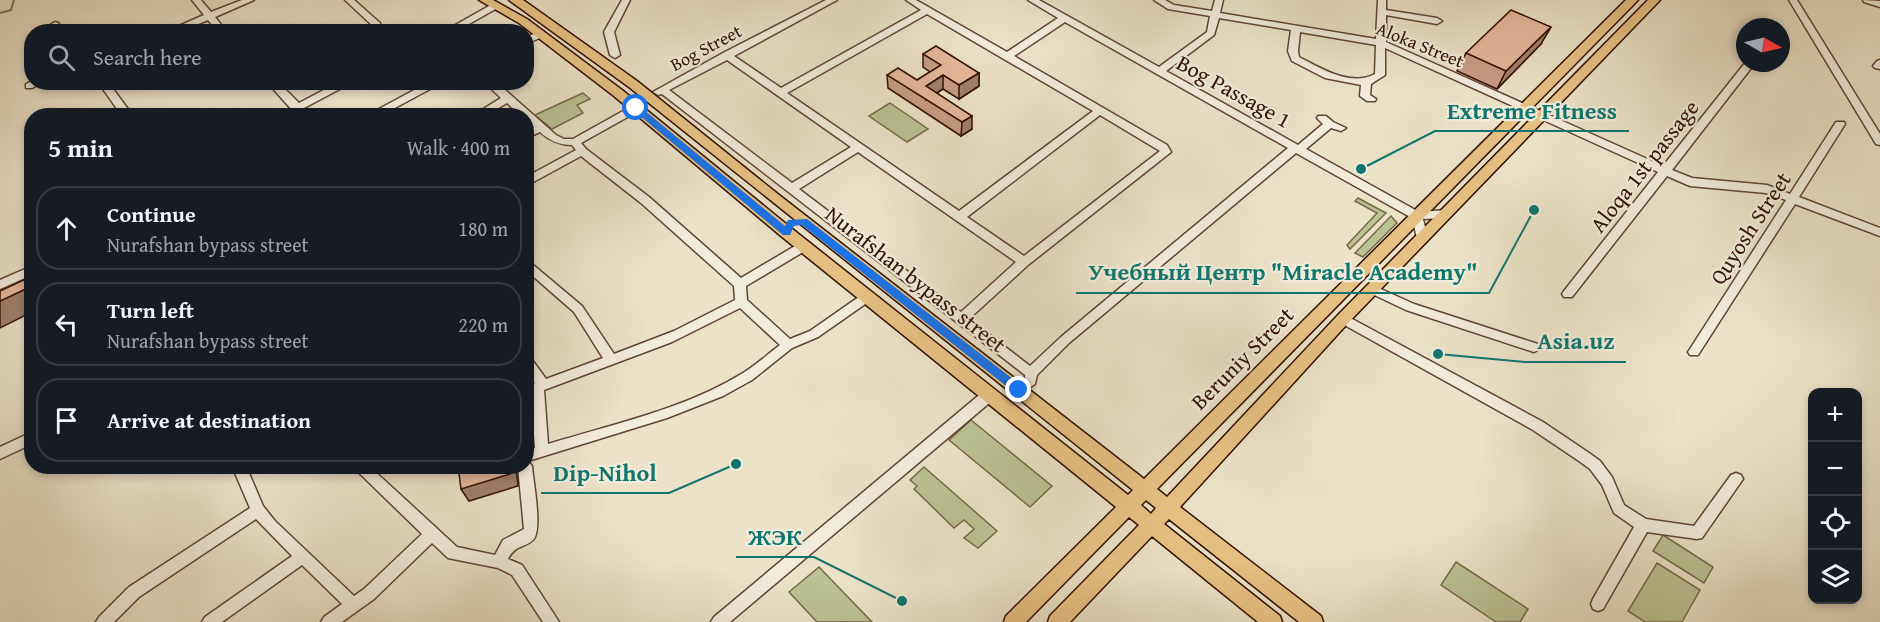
<!DOCTYPE html>
<meta charset="utf-8">
<style>
body{margin:0;font-family:"Gentium Book Plus",serif;background:#242831;color:#f1f3f6}
.controls{position:absolute;right:18px;bottom:18px;display:grid;overflow:hidden;border-radius:12px;box-shadow:0 3px 9px #0003}
.controls button{width:54px;height:54px;display:grid;place-items:center;padding:0;border:0;border-bottom:2px solid #363941;background:#171b24;color:#f1f3f6;font:30px sans-serif}
.compass{position:absolute;left:1736px;top:18px;width:54px;height:54px;border-radius:50%;background:#171b24;box-shadow:0 3px 9px #0003;rotate:98deg}
.stop{position:absolute;width:18px;height:18px;margin:-14px;border:4px solid #1a73e8;border-radius:50%;background:#fff}
.stop.end{background:#1a73e8;border-color:#fff;box-shadow:0 2px 6px #0008}
.list{margin:0;padding:0;list-style:none}
h2{display:flex;justify-content:space-between;align-items:center;height:78px;margin:0;padding:0 24px;font-size:26px}
h2 small{font-size:20px;font-weight:400;color:#9ea1a6}
.list li{display:grid;grid-template-columns:39px 1fr auto;gap:18px;align-items:center;box-sizing:border-box;height:84px;margin:0 12px 12px;padding:0 12px;border:2px solid #363941;border-radius:24px}
.list b{display:block;font-size:22px;white-space:nowrap}
.list p{margin:0;font-size:20px;white-space:nowrap;color:#9ea1a6}
.list em{font-size:20px;font-style:normal;color:#9ea1a6}
.icon{flex:none;width:33px;height:33px;fill:none;stroke:currentColor;stroke-width:2;stroke-linecap:round;stroke-linejoin:round}
.map{position:relative;flex:none;width:1880px;height:622px;overflow:hidden}
.search{position:absolute;background:#171b24;box-shadow:0 3px 9px #0003;left:24px;top:24px;width:510px;height:66px;display:flex;align-items:center;gap:15px;box-sizing:border-box;padding:0 21px;border-radius:24px;color:#9ea1a6;font-size:22px}
.panel{position:absolute;background:#171b24;box-shadow:0 3px 9px #0003;left:24px;top:108px;width:510px;height:366px;border-radius:24px}
.map>svg:first-child{display:block}
.green{fill:#bbc294;stroke:#76694c;stroke-width:1.5}
.lines{fill:none;stroke-linecap:round;stroke-linejoin:round}
.stream{stroke:#70796b;stroke-width:2}
.minor-casing{stroke:#604435;stroke-width:3}
.major-casing{stroke:#321004;stroke-width:3}
.minor{fill:#f2ecdb;fill-rule:evenodd}
.major{fill:#e6c184;fill-rule:evenodd}
.wall{fill:#c59d85;stroke:#321004;stroke-width:1.5}
.shaded-wall{fill:#a07f6c;stroke:#321004;stroke-width:1.5}
.building{fill:#e5b69b;stroke:#321004;stroke-width:1.5}
.route{fill:#1a73e8}
.labels{text-anchor:middle;stroke-width:4.5;stroke-linejoin:round;paint-order:stroke}
.far-street-label{font-size:18px;fill:#321004;stroke:#f2ecdb}
.street-label{font-size:22px;fill:#321004;stroke:#f2ecdb}
.leader{fill:none;stroke:#0f766e;stroke-width:2}
.callout-dot{fill:#0f766e;stroke:#f2ecdb;stroke-width:2}
.callout-label{font-size:24px;text-anchor:middle;font-weight:bold;fill:#0f766e;stroke:#f2ecdb;stroke-width:4.5;stroke-linejoin:round;paint-order:stroke}
</style>
<div class="map">
<svg width="1880" height="622" viewBox="0 0 1880 622">
<rect width="100%" height="100%" fill="#ebe2c8"/>
<filter id="stains"><feTurbulence type="fractalNoise" baseFrequency=".00333" numOctaves="4"/><feColorMatrix values="0 0 0 0 .2 0 0 0 0 .09 0 0 0 0 .02 0 0 0 .5 -.17"/></filter>
<radialGradient id="worn" r=".72"><stop offset=".6" stop-color="#630" stop-opacity="0"/><stop offset="1" stop-color="#630" stop-opacity=".3"/></radialGradient>
<path class="green" d="M583,93l7,6 -13,6 6,8 -31,16 -17,-14z
M890,103l38,26 -21,13 -38,-26z
M1358,198l28,15 -36,36 -3,-4 30,-32 -22,-12z
M1391,216l6,7 -34,34 -8,-4z
M971,420l81,66 -22,21 -81,-67z
M924,467l73,64 -19,17 -14,-10 10,-9 -10,-9 -10,8 -40,-39 3,-3 -7,-6z
M1663,535l50,32 -9,16 -51,-32z
M1456,562l72,47 -8,13h-24l-55,-37z
M1657,563l43,27 -18,32h-37l-17,-11z
M819,567l53,55h-55l-28,-30z"/>
<g class="lines">
<path class="stream" d="M0,13l11,-3 3,-10"/>
<g class="minor-casing">
<path id="minor" d="M192,0h9l10,12 31,-12h12l-39,17 12,15h-9l-10,-12 -29,12h-14l39,-17z
M345,0h9l26,23v4h-6z
M622,0h8l-16,32 6,23 -5,3 -5,-3 -6,-23z
M826,0h11l-103,56 47,32 140,-78 -15,-10h10l91,52 51,-34 -30,-18h11l120,67 48,-35 3,-16 -42,-7 -14,-9h11l9,5 38,6 3,-11h8l-3,13 156,26 2,-39h8v10l51,8 5,3 -5,3 -51,-9v27l277,124 82,-103h10l-83,107 20,8 75,7 23,9 46,-72h8l1,2 -46,73 81,31v8l-85,-32 -97,151h-8l-2,-3 2,-3 96,-149 -20,-7 -76,-7 -23,-10 -95,121h-8l-2,-3 2,-3 94,-119 -273,-124v27l-14,9 -1,11 6,4 -1,2h-8l-7,-5 1,-11 -36,-7 -33,-17 -4,-10 3,-21 -72,-12 -5,17 -48,36 132,74 25,-21 -6,-6 1,-2h8l7,6 13,6 -5,3 -10,-3 -25,21 113,63 27,-2 6,4 -6,4 -23,1 5,20 -2,3h-8l-6,-24 -116,-65 -227,190 -32,32 -2,9 -16,11 -5,-1 -1,-4 12,-12v-3l-363,-281 -4,1 -5,-3 70,-39zM927,14l166,97 -134,100 -172,-118zM1065,22l223,126 -227,189 -31,29 -61,-47 59,-54 143,-113 -4,-7 -153,-89zM1300,32l76,13 -1,29c-24,13 -53,-5 -76,-17l-1,-6zM727,60l124,87 -59,36 -123,-93zM1100,115l60,36 -136,105 -57,-39zM858,152l158,110 -55,50 -162,-123z
M1789,0h8l83,134v11l-4,-1z
M1863,0l17,1v6l-16,-5z
M496,2l5,3 -2,2 -44,25h-12z
M55,22l3,1 7,9h-9l-6,-7z
M541,31l3,1v4l-18,8v-7z
M1880,60v9l-5,-1 -2,-2 4,-5z
M32,81v1h11l-11,6h-6v-4z
M98,82h10l25,34h-11z
M267,82h11l21,21 40,-21h14l-49,26 7,8h-11l-8,-6z
M429,82h14l-63,34h-14z
M484,82h12l60,53 8,4h9l59,-33h8v4l-59,33 5,6 63,48 92,81 59,-35h8l2,3 -2,3 -62,37 1,14 43,39 20,-8 53,-37h8l2,3 -2,3 -53,37 -26,11 -40,32 -29,16 -56,22 -139,43 4,5c1,15 11,64 1,74 -10,9 -17,4 -25,19l14,6 37,57h-16l-31,-47 -14,-7 -50,-10 -16,-15 -58,56 -32,23h-21l3,-5 18,-13 -40,-39 -80,57h-20l3,-5 87,-61 -36,-37 -117,78 -25,25h-18l3,-5 30,-30 121,-79 -18,-42h14l17,40 12,15 79,75 10,-7 58,-55 -70,-68h17l88,81 38,8 8,-15 21,-11 -6,-63h8v-16l9,-2 -4,-53 -5,2v-11l9,-3 -9,-12v-15l4,1 16,22 57,-21 -29,-46 -48,-42v-11l56,47 32,48 60,-23 61,-31 -1,-14 -93,-83 -60,-47 -55,30v-9l50,-27 -4,-5c-13,0 -22,-4 -32,-13l-14,6v-7l8,-4 -8,-7v-4h-5l-14,-13 -22,13h-13l29,-18zM740,308l40,37c-12,9 -24,20 -37,28 -58,36 -130,51 -195,71l-4,-54 128,-48z
M32,266v9l-32,14v-9z
M1372,285l42,19 124,40 2,3 -2,3 -4,2 -128,-42 -38,-18 -2,-3z
M1343,314l200,108 46,31 11,8 12,16 12,28 22,14 48,7 37,-51 5,-2 5,2 2,4 -41,59 -5,1 -50,-7 -44,77 -5,2 -5,-2 -2,-5 2,-5 41,-72 -20,-14 -12,-28 -12,-16 -11,-8 -46,-31 -194,-108 -2,-3 2,-3z
M989,390l5,1 1,4 -1,4 -264,223h-19l3,-5 270,-226z
M32,432v12l-32,15v-12z"/>
</g>
<g class="major-casing">
<path id="major" d="M479,0h14l34,19 95,71 169,138 337,267 5,-5 -504,-403 -120,-87h14l114,81 142,114 365,284 482,-479h12l-481,489 10,8 171,-182 310,-315h12l-312,323 -168,184 141,109 2,6h-24l-130,-103 -5,5 116,92 2,6h-24l-106,-86 -82,86h-22l2,-6 89,-91 -10,-8 -103,105h-22l2,-6 110,-109 -335,-271 -167,-140 -95,-73zM1146,500l10,8 -5,6 -10,-9z"/>
</g>
<use href="#minor" class="minor"/>
<use href="#major" class="major"/>
</g>
<path class="wall" d="M1541,44l-44,45 -40,-18 9,-18z
M923,54l56,19v13l-20,13 -16,-10 -6,4 35,36 -11,7 -73,-48 -1,-13 30,5 13,-8 -7,-5z"/>
<path class="shaded-wall" d="M1551,27l-10,17 -44,45 9,-18z
M979,73v13l-20,13v-14z
M943,75v14l-17,11v-14z
M972,116v13l-11,7 1,-14z
M32,286v26l-32,16v-27z
M510,466h6l2,20 -49,15 -8,-12z"/>
<path class="building" d="M1511,10l40,17 -45,44 -40,-18z
M936,46l43,27 -20,12 -16,-10 -17,11 46,30 -10,6 -75,-47 11,-7 19,12 24,-15 -18,-11z
M32,276v10l-32,15v-10z
M458,466h52v8l-49,15z"/>
<path class="route" d="M633,106h6l146,120 3,-6 19,-1 216,168v6h-8l-213,-168 -8,1 -4,9h-7l-150,-125z"/>
<g class="labels">
<g class="far-street-label">
<text transform="translate(1420 45) rotate(22)" y="6">Aloka Street</text>
<text transform="translate(706 48) rotate(-28)" y="6">Bog Street</text>
</g>
<g class="street-label">
<text transform="translate(1234 91) rotate(29)" y="8">Bog Passage 1</text>
<text transform="translate(1644 166) rotate(-52)" y="8">Aloqa 1st passage</text>
<text transform="translate(1750 228) rotate(-57)" y="8">Quyosh Street</text>
<text transform="translate(916 279) rotate(38)" y="8">Nurafshan bypass street</text>
<text transform="translate(1242 358) rotate(-45)" y="8">Beruniy Street</text>
</g>
</g>
<path class="leader" d="M1361 169L1435 131H1629M1534 210L1489 293H1076M1438 354L1525 362H1626M736 464L669 493H541M902 601L814 557H736"/>
<g class="callout-dot">
<circle cx="1361" cy="169" r="6"/>
<circle cx="1534" cy="210" r="6"/>
<circle cx="1438" cy="354" r="6"/>
<circle cx="736" cy="464" r="6"/>
<circle cx="902" cy="601" r="6"/>
</g>
<g class="callout-label">
<text x="1532" y="119">Extreme Fitness</text>
<text x="1283" y="280">Учебный Центр "Miracle Academy"</text>
<text x="1576" y="349">Asia.uz</text>
<text x="605" y="481">Dip-Nihol</text>
<text x="775" y="545">ЖЭК</text>
</g>
<rect width="100%" height="100%" filter="url(#stains)"/>
<rect width="100%" height="100%" fill="url(#worn)"/>
</svg>
<div class="controls">
<button>+</button>
<button>−</button>
<button><svg class="icon" aria-label="locate" viewBox="0 0 24 24"><circle cx="12" cy="12" r="6"/><path d="M12 2v4M12 18v4M2 12h4M18 12h4"/></svg></button>
<button><svg class="icon" aria-label="layers" viewBox="0 0 24 24"><path d="M12 4l9 5-9 5-9-5zM3 14l9 5 9-5"/></svg></button>
</div>
<svg class="compass" viewBox="-18 -18 36 36"><path d="M0-13l5 13h-10z" fill="#e53935"/><path d="M0 13l5-13h-10z" fill="#9ea1a6"/></svg>
<div class="stop" style="left:636px;top:108px"></div>
<div class="stop end" style="left:1019px;top:390px"></div>
<div class="search"><svg class="icon" aria-label="search" viewBox="0 0 24 24"><circle cx="10" cy="10" r="6"/><path d="M15 15l6 6"/></svg>Search here</div>
<section class="panel">
<h2>5 min<small>Walk · 400 m</small></h2>
<ul class="list">
<li><svg class="icon" aria-label="ahead" viewBox="0 0 24 24"><path d="M12 20V5M6 11l6-6 6 6"/></svg><div><b>Continue</b><p>Nurafshan bypass street</p></div><em>180 m</em></li>
<li><svg class="icon" aria-label="left" viewBox="0 0 24 24"><path d="M17 20v-9H6M10 6l-5 5 5 5"/></svg><div><b>Turn left</b><p>Nurafshan bypass street</p></div><em>220 m</em></li>
<li><svg class="icon" aria-label="arrive" viewBox="0 0 24 24"><path d="M6 21V4h12l-3 4 3 4H6"/></svg><div><b>Arrive at destination</b></div></li>
</ul>
</section>
</div>
